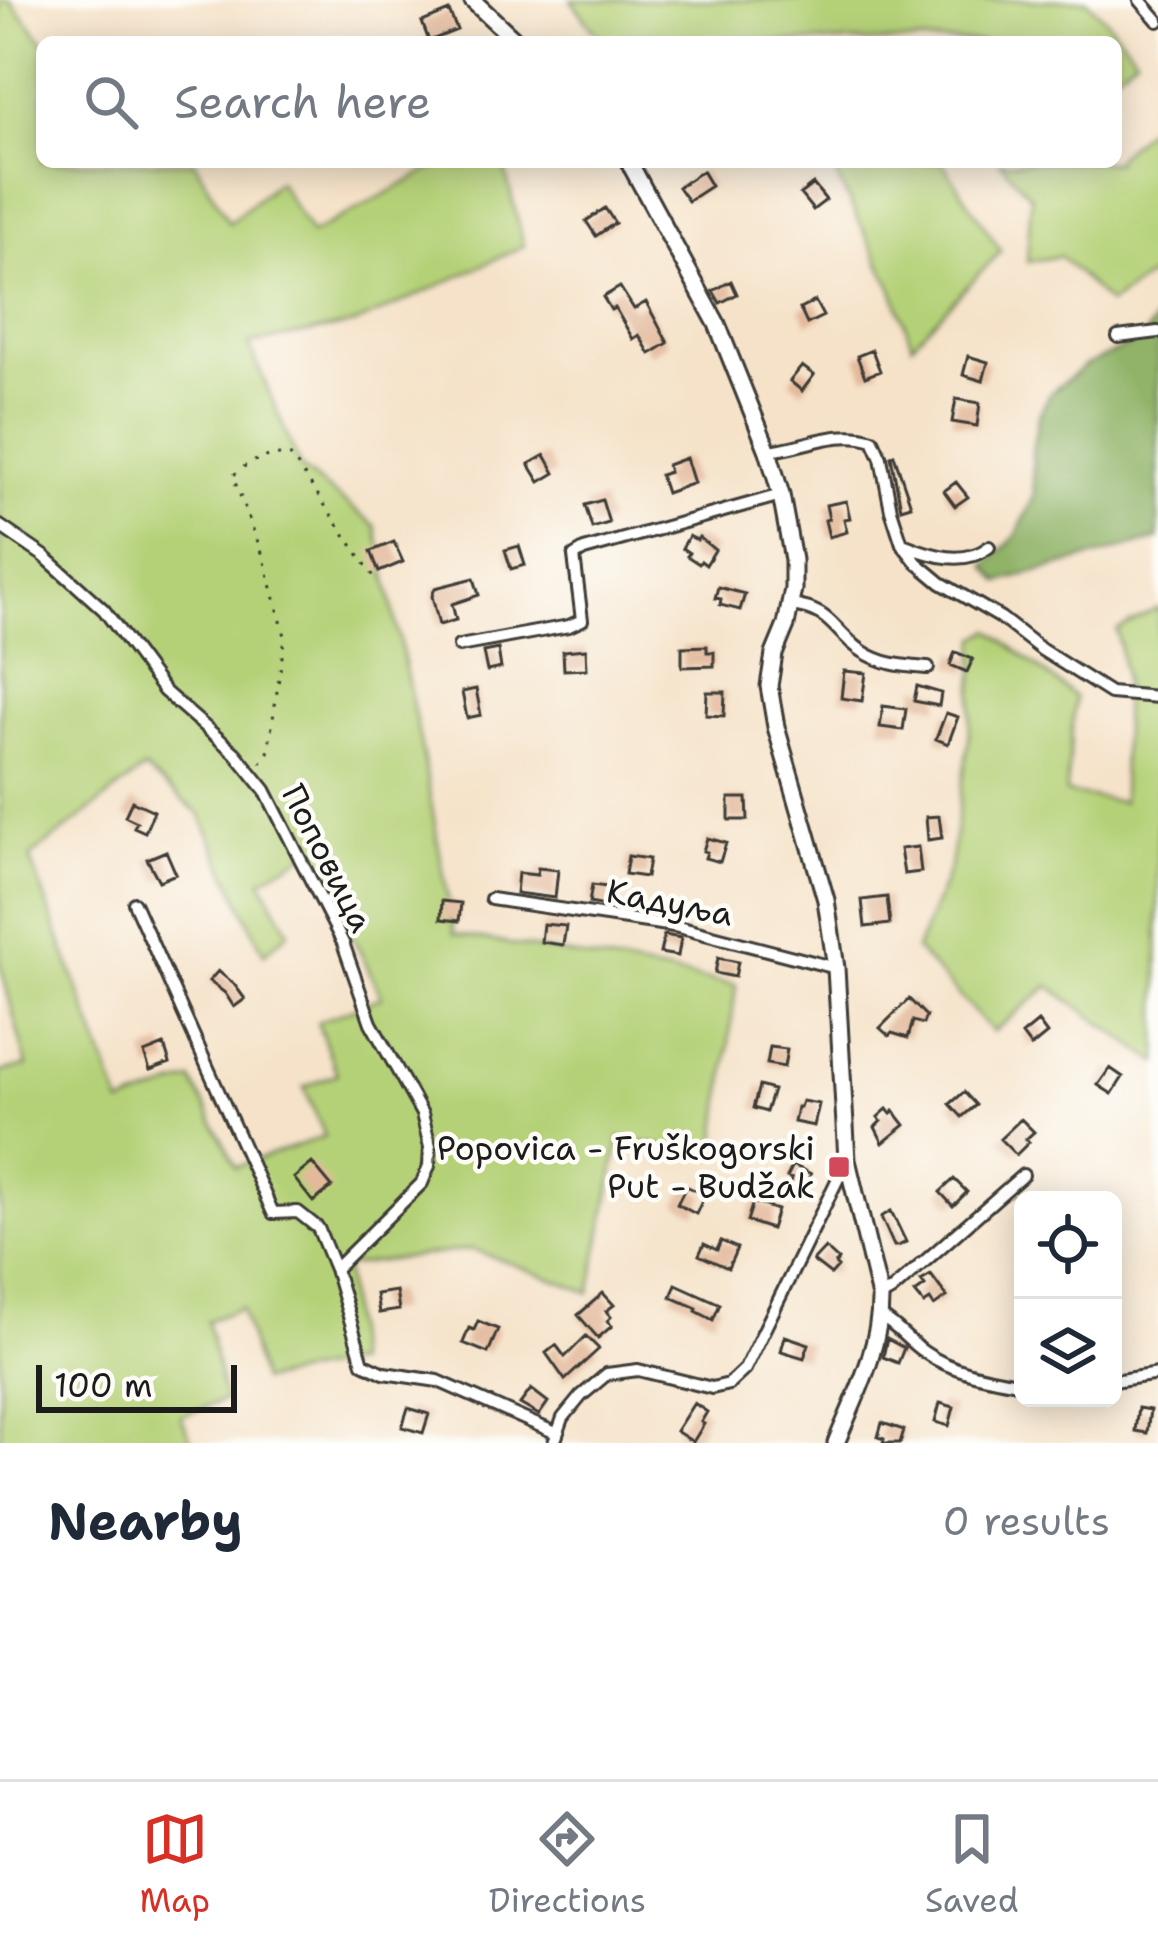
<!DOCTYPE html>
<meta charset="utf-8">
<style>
body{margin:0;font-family:"Shantell Sans",sans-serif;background:#f2f2f3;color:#1f2937}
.controls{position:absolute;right:36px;bottom:36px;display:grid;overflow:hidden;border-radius:18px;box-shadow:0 6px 30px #0003}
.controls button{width:108px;height:108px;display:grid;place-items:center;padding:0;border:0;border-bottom:3px solid #e0e1e3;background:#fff;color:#1f2937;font:60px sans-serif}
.scale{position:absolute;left:36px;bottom:30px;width:201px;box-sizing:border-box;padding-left:12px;border:6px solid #1c1c1c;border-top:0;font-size:33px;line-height:42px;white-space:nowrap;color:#1c1c1c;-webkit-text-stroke:9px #fdfcf7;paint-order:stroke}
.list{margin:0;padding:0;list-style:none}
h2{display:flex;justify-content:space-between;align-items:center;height:156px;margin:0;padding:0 48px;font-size:51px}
h2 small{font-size:39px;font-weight:400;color:#747a83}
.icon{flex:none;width:66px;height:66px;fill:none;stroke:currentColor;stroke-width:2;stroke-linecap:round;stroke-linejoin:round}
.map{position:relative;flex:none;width:1158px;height:1443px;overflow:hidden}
.search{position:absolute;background:#fff;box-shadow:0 6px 30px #0003;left:36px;right:36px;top:36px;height:132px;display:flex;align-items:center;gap:30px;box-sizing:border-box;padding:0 42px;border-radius:18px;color:#747a83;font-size:45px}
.sheet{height:336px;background:#fff}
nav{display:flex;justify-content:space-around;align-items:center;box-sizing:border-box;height:168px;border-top:3px solid #e0e1e3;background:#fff;font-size:33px;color:#747a83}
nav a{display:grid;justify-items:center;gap:6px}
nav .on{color:#d93025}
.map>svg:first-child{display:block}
.green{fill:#b5d178;stroke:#68764a;stroke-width:3;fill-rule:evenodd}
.forest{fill:#90b368;stroke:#566842;stroke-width:3}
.building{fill:#e3b99b}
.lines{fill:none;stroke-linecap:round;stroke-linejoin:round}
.street-casing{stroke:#3d3a36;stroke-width:16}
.secondary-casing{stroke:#3d3a36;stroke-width:21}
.path{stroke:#3d3a36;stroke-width:3;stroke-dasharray:3 9;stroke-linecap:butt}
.street{stroke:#fff;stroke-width:10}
.secondary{stroke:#fff;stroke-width:15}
.poi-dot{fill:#d1495b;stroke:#fdfcf7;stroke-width:4.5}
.labels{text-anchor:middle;stroke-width:9;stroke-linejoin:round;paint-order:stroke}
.street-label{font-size:33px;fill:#1c1c1c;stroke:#fdfcf7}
.poi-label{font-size:33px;fill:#1c1c1c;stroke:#fdfcf7;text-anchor:end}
</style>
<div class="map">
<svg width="1158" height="1443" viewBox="0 0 1158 1443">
<rect width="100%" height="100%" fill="#fdfcf7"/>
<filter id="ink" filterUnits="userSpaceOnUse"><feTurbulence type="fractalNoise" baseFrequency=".00833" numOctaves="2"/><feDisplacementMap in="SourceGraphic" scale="24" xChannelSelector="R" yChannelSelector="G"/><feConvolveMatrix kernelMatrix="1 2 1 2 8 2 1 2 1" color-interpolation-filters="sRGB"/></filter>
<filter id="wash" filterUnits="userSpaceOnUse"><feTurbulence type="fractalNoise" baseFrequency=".004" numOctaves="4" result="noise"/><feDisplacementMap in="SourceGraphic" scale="48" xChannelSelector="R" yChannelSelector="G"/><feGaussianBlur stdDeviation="2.7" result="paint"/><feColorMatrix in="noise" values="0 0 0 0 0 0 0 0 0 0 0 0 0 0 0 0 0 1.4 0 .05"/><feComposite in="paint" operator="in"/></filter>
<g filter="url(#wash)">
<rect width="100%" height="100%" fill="#f5e2c8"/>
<path class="green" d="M0,0h10l34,42 -2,120h153l34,61 49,-42 33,53 134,-72h58l21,84 -169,78 -106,20 52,125 75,57 47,230 31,178 282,51 -21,172 -95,-19 -30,155 -118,-44 -127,17 9,97 -93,18 -20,-73 -34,13 17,79 -43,16 11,27h-192v-371l27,-6 -27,-102zM144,769l56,45 64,140 25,-22 -28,-52 50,-29 71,146 -65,25 20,52 -33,13 21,49 -89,31 -44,-87 -71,25 -91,-248z
M571,0h515l19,18 31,38 -20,17v-31h-513z
M1150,126l8,13v131l-49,34 -49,-48 -33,6 4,-65 -31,-35h116v-5z
M823,162h119l59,89 -89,93 -19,-55 -60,-120z
M1158,608v455l-109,-77 -56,46 -77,-82 34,-83 19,-129 8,-100 14,-8 84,67 -9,96 56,9 2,-127 -7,-45z"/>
<path class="forest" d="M1158,314v225l-158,43 -14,-16 30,-30 18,-40 -2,-45 6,-34 12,-24 36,-28 57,-26z"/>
<g id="blocks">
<path class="building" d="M449,11l8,19 -28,11 -7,-19z
M702,171l9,15 -23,15 -10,-14z
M813,184l13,16 -13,10 -13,-16z
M605,208l10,15 -19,13 -10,-15z
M731,281l6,13 -17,9 -7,-12z
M620,287l14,22 12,-7 22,41 -18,11 -11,-19 -6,4 -18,-31 -4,2 -8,-13z
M815,301l8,15 -16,8 -7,-15z
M872,350l8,21 -15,6 -8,-21z
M968,356l20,6 -5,19 -20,-6z
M802,366l12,9 -12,16 -12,-10z
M956,399l24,4 -3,23 -25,-4z
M545,455l10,18 -15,9 -11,-18z
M894,455l17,50 -10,3 -10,-52z
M686,458l8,25 -28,10 -6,-18 9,-3 -2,-7z
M956,482l12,15 -13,9 -11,-15z
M602,500l7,23 -17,5 -7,-23z
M846,501l4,17 -6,1 3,13 -18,5 -4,-17 4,-1 -3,-14z
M689,536l8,4 2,-3 16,13 -9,15 -5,-4 -2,3 -12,-8 2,-3 -7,-5z
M394,542l9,20 -24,10 -8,-21z
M519,546l6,19 -14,4 -6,-19z
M474,578l5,17 -27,9 4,16 -17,5 -7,-29 3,-8z
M718,587l27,7 -5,16 -20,-5 1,-6 -6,-1z
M707,646v6h7v14l-32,1v-20z
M498,649l3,19 -14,3 -4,-19z
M586,649l1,20 -23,1 -1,-19z
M955,652l18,7 -6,13 -17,-7z
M844,671l22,2 -4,28 -21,-3z
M917,686l24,7 -2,13 -25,-5z
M476,689l5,26 -14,3 -5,-26z
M707,692h18l-1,24 -18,-1z
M883,706l23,3 -3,21 -23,-3z
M946,713l12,4 -10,27 -12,-5z
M729,798h18l1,22h-19z
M132,801l22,10 -9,21 -11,-5 3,-5 -12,-6z
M939,816l3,22 -14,2 -2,-23z
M707,838l19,5 -6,19 -15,-4 2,-6 -4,-1z
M918,847l3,25 -17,2 -4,-25z
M166,851l10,23 -17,7 -12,-22z
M628,856l21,3 -3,18 -21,-3z
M538,868l20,2 -3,28 -39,-5 2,-20 19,2z
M592,885l22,3 -3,19 -22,-4z
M887,897l3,27 -25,3 -3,-27z
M442,901l19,2 -2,18 -18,-2z
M543,924l23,2 -3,19 -22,-3z
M664,935l17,3 -3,18 -18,-3z
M718,958l20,4 -3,15 -20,-4z
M218,971l16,13 11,15 -11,8 -9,-14 -16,-12z
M909,999l17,17 -3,8 -10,-3 -5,17 -16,-5 -3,3 -9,-8z
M1038,1022l9,12 -16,13 -9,-12z
M164,1045l6,18 -20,7 -6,-17z
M770,1047l17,2 -3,18 -17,-3z
M1110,1068l13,9 -11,17 -14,-9z
M759,1086l14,4 -7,22 -13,-4z
M964,1092l12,13 -14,12 -12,-13z
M802,1101l17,3 -5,22 -20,-4 3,-15h3z
M887,1109l4,5 3,-3 11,14 -22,18 -8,-16 6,-6 -3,-4z
M1021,1119l13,13 -8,7 3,3 -13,13 -16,-16z
M312,1163l20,24 -19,15 -19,-24z
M793,1165l18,9 -12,23 -13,-6 6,-12 -5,-2z
M954,1179l13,13 -14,14 -13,-14z
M686,1186l19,9 -9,19 -19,-10z
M753,1202l24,8 -6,19 -24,-8z
M891,1211l15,31 -8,4h-4l-13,-29z
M721,1241l16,7 -9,20 -29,-13 5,-11 13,6z
M825,1248l13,12 -3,4 3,3 -7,8 -18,-14z
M931,1275l16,22 -13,9 -4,-6 -6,4 -9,-11 10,-7 -4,-5z
M676,1284l44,20 -7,16 -17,-9 1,-3 -26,-11z
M396,1291l3,19 -20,3 -3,-19z
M603,1293l11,12 -8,6 5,6 -4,4 5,5 -14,12 -20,-23z
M478,1321l20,8 -10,24 -25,-10 6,-15 5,2z
M586,1336l13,13 -34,31 -19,-27 10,-8 9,12z
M785,1336l24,8 -5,14 -23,-7z
M887,1339l17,9 -6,15 -15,-6z
M531,1389l17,13 -9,13 -19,-11z
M694,1403l13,9 -6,10 3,2 -11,18 -17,-11z
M940,1403l14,4 -5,19 -14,-4z
M408,1408l21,6 -6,19 -21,-6z
M1138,1408l12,2 -3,23 -12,-2z
M882,1423l22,7 -4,13h-17l1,-4 -6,-2z"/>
</g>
</g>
<g filter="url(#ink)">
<use href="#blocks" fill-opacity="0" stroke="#3d3a36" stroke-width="3"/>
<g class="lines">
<g class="street-casing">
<path id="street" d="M1140,0l18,21
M1118,337l40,-5
M768,451c34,-3 71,-23 105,-11l8,18 10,52 11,34 15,19 24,20 60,35 41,32 68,43 48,4
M0,526l44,30 60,54 60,81 71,62 30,37 78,153 28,80 51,91 8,33 -1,19 -7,17 -87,86
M905,545c27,11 60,21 84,2
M790,605c43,5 40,24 72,46 21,14 42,15 66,17
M459,646l110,-20 13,-6 -8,-64 10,-6 197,-55
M491,899l183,27 162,42
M134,903l139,310 25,-1 20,16 17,41 28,94 21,10 54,8 118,52
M880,1297l11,-6 132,-116
M880,1316c17,10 28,25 44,36 28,20 65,26 99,32
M1113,1381l45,-7
M554,1443l9,-25 18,-22 26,-22 31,-4 74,18 17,-4 16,-15 102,-209"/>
</g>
<g class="secondary-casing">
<path id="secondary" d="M472,0l45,42
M629,162l88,162 51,127 13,44 12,65v29l-7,36 -12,29 -5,32 7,41 50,173 10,68 11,192 33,137c1,51 -25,100 -44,146"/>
</g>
<path class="path" d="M261,763l7,-10 17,-117 -21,-78 -29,-76 -1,-7c14,-14 37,-23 57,-19l86,125"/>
<use href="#street" class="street"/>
<use href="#secondary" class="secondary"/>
</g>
</g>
<rect class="poi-dot" x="827" y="1155" width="24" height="24" rx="6"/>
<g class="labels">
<g class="street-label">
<text transform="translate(328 858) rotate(63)" y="12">Поповица</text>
<text transform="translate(670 902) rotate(11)" y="12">Кадуља</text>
</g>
<g class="poi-label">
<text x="815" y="1160">Popovica - Fruškogorski<tspan x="815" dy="38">Put - Budžak</tspan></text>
</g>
</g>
</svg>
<div class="controls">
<button><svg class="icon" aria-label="locate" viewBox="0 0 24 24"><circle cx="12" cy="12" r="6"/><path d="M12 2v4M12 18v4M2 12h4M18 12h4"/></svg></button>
<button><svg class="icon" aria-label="layers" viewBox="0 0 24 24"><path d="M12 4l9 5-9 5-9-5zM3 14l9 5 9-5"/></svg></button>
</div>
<div class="scale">100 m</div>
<div class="search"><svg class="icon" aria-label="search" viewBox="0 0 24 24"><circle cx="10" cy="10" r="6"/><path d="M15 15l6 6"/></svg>Search here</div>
</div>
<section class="sheet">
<h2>Nearby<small>0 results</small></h2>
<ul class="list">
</ul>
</section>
<nav>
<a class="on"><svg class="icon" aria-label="map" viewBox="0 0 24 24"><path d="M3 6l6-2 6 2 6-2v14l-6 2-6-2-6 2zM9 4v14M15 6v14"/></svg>Map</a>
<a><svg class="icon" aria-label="directions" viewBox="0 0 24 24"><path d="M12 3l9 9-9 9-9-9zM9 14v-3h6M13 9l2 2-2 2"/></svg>Directions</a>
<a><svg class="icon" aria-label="saved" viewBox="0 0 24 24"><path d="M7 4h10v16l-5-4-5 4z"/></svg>Saved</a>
</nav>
